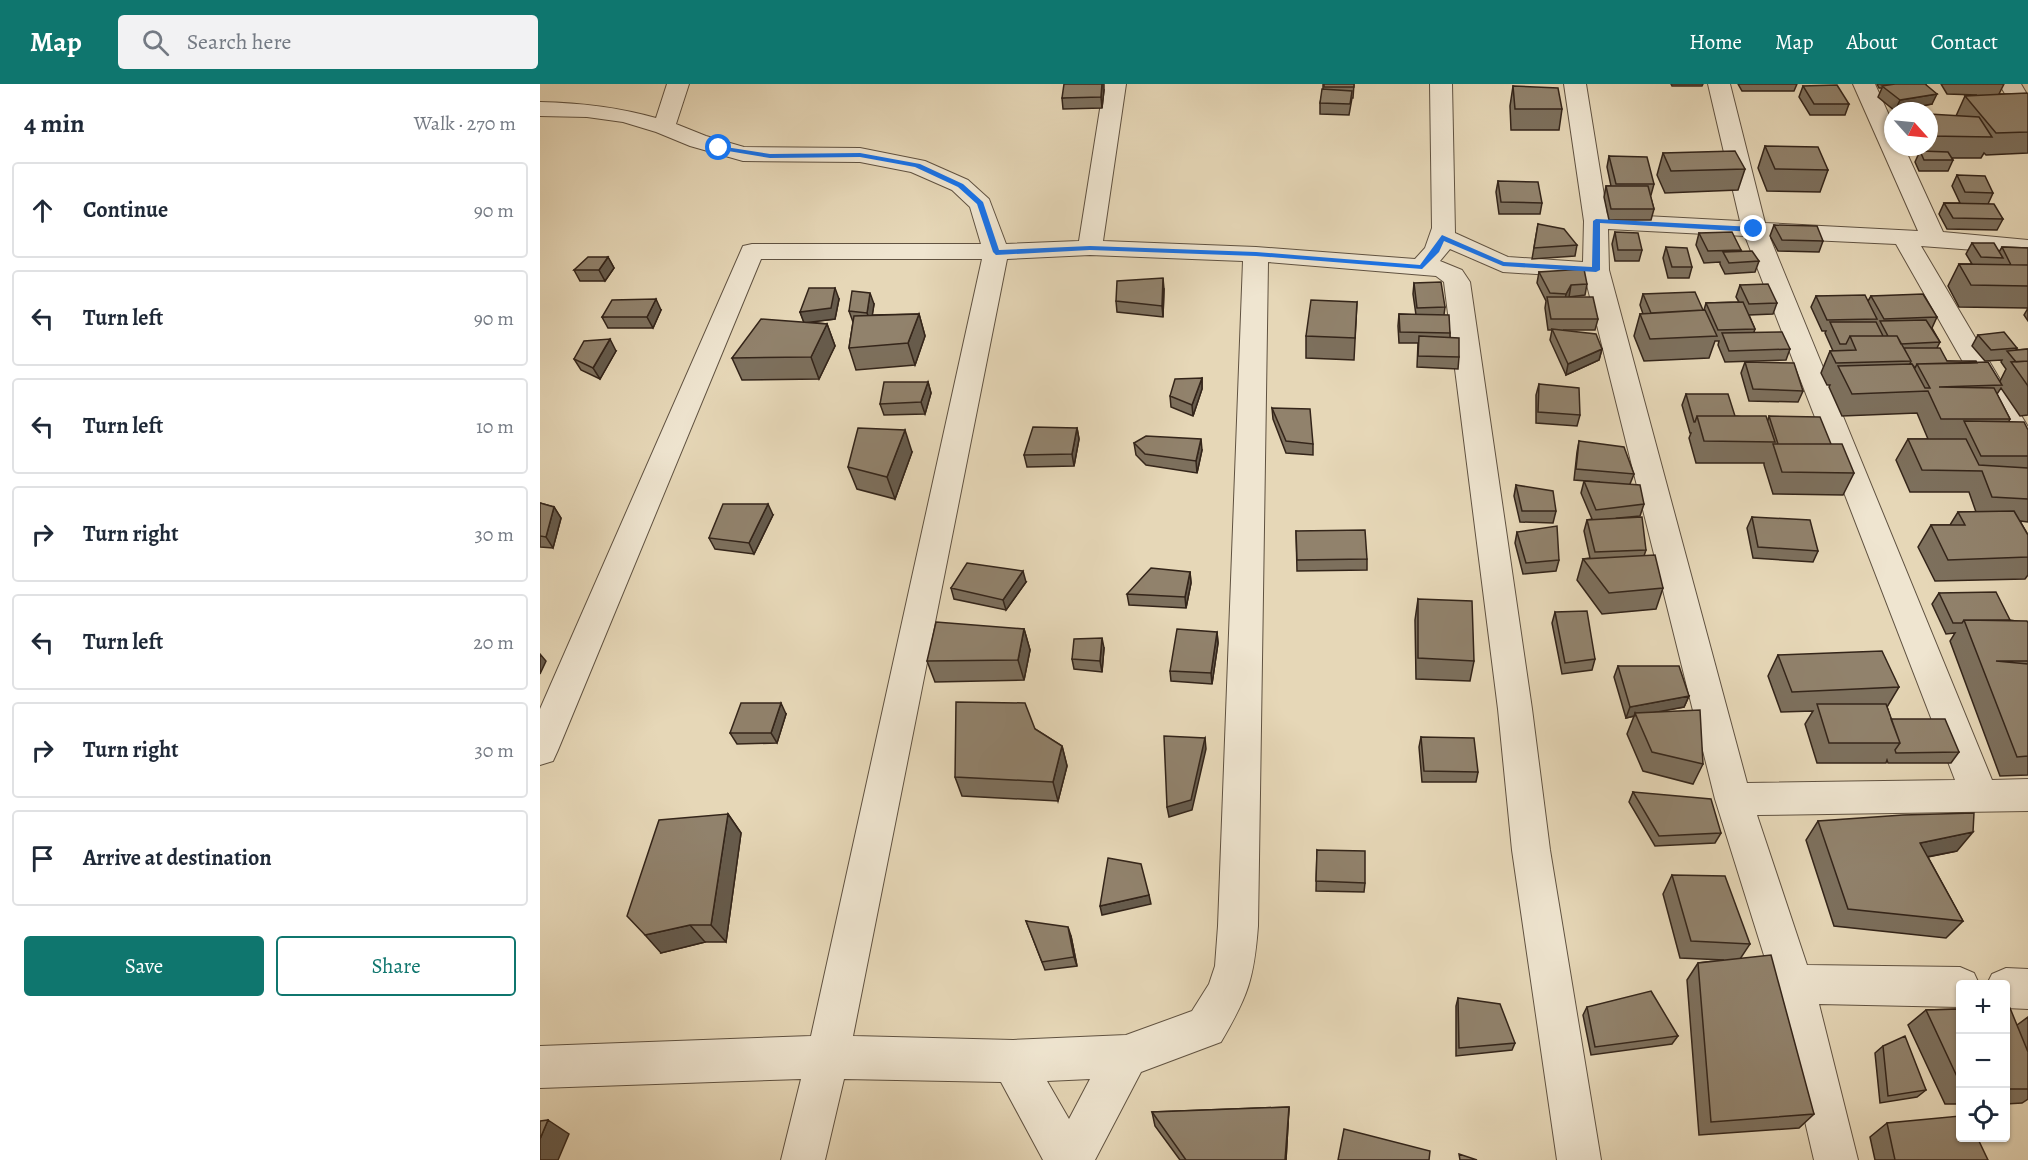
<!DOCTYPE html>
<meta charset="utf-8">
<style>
body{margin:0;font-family:Alegreya,serif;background:#f2f2f3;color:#1f2937}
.controls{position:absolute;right:18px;bottom:18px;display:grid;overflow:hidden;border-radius:6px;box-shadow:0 2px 4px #0004}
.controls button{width:54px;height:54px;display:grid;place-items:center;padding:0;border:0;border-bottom:2px solid #e0e1e3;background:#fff;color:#1f2937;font:30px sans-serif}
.compass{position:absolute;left:1344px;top:18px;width:54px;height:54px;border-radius:50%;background:#fff;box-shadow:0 2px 4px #0004;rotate:117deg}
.stop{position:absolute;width:18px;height:18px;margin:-14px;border:4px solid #1a73e8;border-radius:50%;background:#fff}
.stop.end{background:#1a73e8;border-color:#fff;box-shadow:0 2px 6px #0008}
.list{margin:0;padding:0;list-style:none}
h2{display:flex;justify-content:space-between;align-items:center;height:78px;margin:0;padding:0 24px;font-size:26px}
h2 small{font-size:20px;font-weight:400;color:#747a83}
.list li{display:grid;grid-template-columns:39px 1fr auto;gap:18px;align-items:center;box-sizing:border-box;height:96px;margin:0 12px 12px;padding:0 12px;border:2px solid #e0e1e3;border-radius:6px}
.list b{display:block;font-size:22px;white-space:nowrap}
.list em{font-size:20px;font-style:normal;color:#747a83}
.actions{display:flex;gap:12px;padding:18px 24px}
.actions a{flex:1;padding:14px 0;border:2px solid #0f766e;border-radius:6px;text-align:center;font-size:21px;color:#0f766e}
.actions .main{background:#0f766e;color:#fff}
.icon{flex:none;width:33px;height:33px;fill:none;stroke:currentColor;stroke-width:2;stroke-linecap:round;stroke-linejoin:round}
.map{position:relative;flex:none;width:1488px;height:1076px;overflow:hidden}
header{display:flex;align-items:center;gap:36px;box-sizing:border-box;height:84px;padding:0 30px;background:#0f766e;color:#fff}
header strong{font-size:28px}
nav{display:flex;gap:33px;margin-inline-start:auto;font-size:21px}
.search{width:420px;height:54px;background:#f2f2f3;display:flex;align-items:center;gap:15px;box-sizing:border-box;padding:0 21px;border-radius:6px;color:#747a83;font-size:22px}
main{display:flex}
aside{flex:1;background:#fff}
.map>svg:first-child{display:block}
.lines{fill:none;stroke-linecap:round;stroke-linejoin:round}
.minor-casing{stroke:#605241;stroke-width:2}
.minor{fill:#efe5d0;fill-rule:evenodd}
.wall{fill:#7d705d;stroke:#34251a;stroke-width:1.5}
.shaded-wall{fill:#665b4c;stroke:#34251a;stroke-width:1.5}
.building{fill:#91826c;stroke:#34251a;stroke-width:1.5}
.route{fill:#1a73e8}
</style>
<header>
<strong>Map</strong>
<div class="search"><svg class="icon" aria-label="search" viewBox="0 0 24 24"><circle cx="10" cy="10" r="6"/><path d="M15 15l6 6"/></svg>Search here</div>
<nav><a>Home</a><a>Map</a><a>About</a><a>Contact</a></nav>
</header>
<main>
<aside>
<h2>4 min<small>Walk · 270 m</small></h2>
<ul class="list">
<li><svg class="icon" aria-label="ahead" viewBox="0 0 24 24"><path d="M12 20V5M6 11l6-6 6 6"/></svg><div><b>Continue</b></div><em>90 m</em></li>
<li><svg class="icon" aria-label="left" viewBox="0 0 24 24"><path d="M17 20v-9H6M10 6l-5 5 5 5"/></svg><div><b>Turn left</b></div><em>90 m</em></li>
<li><svg class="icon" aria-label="left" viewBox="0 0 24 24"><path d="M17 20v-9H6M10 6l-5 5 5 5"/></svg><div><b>Turn left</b></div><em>10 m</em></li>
<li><svg class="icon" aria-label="right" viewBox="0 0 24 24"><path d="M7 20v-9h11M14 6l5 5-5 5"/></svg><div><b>Turn right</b></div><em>30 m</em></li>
<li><svg class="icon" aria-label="left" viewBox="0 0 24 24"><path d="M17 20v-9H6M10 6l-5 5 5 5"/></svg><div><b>Turn left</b></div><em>20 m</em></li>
<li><svg class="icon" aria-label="right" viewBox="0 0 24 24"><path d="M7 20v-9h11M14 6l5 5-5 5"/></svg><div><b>Turn right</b></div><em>30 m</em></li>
<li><svg class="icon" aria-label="arrive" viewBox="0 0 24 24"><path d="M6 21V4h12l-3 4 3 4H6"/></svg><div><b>Arrive at destination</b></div></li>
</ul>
<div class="actions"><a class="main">Save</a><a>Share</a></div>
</aside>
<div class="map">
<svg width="1488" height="1076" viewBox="0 0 1488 1076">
<rect width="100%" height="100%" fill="#e6d7b7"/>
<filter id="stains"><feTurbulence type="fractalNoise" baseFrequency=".00333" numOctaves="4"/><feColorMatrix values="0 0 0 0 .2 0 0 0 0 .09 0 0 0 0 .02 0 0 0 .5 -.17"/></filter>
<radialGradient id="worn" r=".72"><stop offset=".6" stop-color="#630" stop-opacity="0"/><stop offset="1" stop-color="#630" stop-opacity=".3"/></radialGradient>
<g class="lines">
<g class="minor-casing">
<path id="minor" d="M127,0h22l-13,40 30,12 38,11 116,1 65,13 43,19 21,19 17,45 73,-3 25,-157h22l-23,157 153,6 159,12 10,-11 7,-20 -2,-144h22l3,149 53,24 75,5 1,-41 -20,-137h22l21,130 133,7 -32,-137h22l35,139 153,8 -65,-147h22l18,40v23h11l39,85 85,8v14l-107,-8 107,181v35l-10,-3 -122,-215 -126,-6 222,542 36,-1v32l-271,4 50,150 153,2 14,6 5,11h-19v23l-141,-3 39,156h-44l-41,-176 -58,-185 -130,-522 -82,-5 -53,-23 -10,12 22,9 8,12 62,427 18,141 51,310h-44l-45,-310 -14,-141 -54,-427 -8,-6 -168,-14 -10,664c-4,53 -10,70 -37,116l-80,30 -46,88h-52l-42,-78 -157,-3 -19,81h-44l20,-81 -261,9v-42l271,-10 171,-777h-221l-203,491 -5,11 -13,4v-56l203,-463 9,-2h229l-11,-37 -18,-17 -41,-18 -51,-10 -117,-1 -53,-15 -34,-14 -33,-10 -36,-5 -47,-1v-14c40,1 77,5 116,16zM1068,145l137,7 210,544 -208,3 -138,-513zM550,171l153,6 -25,665 -3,40 -6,18 -17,27 -66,24 -113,5 -160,-4 154,-777zM550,995l-21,40 -22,-38z
M1459,0h22l7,12v24l-8,-2z
M1466,884l22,1v40l-22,-1v-24h-19l5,-10z"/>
</g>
<use href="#minor" class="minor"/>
</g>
<path class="wall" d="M783,0h31l-1,14h-1l-3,17 -29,-1v-11l3,-13z
M1131,0h32l-1,2h-30z
M1198,0h59l-3,7h-52z
M1337,0h49l6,20 -37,7 -17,-14 4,-9h-3z
M1401,0h63l-5,10h29v59l-42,2 -2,-2 -3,5h-29l1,2 -5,11h-29l-4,-9 4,-9 -4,-6h14v-13l27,-18 9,-20 12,-1 -30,-1z
M973,2l49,23 -3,21h-48l-1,-24z
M1263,2l46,18 -4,11h-35l-11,-18z
M564,6l-2,18 -39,1 -1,-11z
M1225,62l63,24 -8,22 -53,-1 -9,-23z
M1123,69l82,16 -7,21 -73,3 -8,-18z
M1069,72l45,28 -3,11h-1l4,14 -3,11h-42l-5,-23 2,-11h5l-4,-19z
M1417,91l36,18 -5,11 15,15 -6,11 -50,-1 -8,-15 5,-11h16l-8,-17z
M958,97l44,22 -2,11h-41l-3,-22z
M998,140l39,21 -2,11 -43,3z
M1234,141l49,16 -4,11 -41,-1 -8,-15z
M1075,148l27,18 -3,11h-24l-3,-17z
M1159,149l42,17v1l18,10 -4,11 -30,2 -5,-10v-2l-16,1 -8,-18z
M1432,159l27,9 3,-5 26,1v73l-4,-6 4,-7 -69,-1 -11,-21 11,-22h13l-6,-10z
M1126,163l26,20 -3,11h-21l-5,-20z
M68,173l6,11 -9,13h-25l-6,-11z
M999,188l48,12 -2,11 -16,2 29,22 -3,11h-32l39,19 -3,11 -33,15 -16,-35 2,-10h-4l-3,-22 1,-7 -9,-18z
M874,199l31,24 -1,8 6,18v4l9,20 -1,12 -41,-2 1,-24h-19l-1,-17 1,-12 17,1 -3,-21z
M1200,201l37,18 -4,11 -24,1 6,14 -1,3 36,17 -4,11 -61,2 -7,-17 1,-4h-4l-6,17 -65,3 -10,-25 6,-22h3l-3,-9 3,-11 61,16 2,-7 33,-1 -3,-5z
M624,205l-1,28 -46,-5 -1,-11z
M1276,212l52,5 3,-5 66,21 -5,11 8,14 -3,6 10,13 30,2 23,18 6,-12 -5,-7 1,-2 -17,1 -13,-15 6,-11 39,13 -1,2 12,-1v66l-8,1 -19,-28 -4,6 13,25 -1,2 19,9v92l-8,-1 8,14v40l-3,4 -90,2 -17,-34 13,-22h19l8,-13h18l-7,-20h-59l-14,-32 12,-21h20l-11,-26 -75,3 -13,-29 1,-2h-3l-6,-12 9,-22h3l-8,-18 1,-2h-4l-11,-24z
M299,215l-4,20 -27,3 19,2 8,22 -16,33 -77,1 -10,-22 72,-36 -4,-10z
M817,218l-3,58 -48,-2v-22z
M334,220l-2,11 47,-1 6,22 -10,29 -59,5 -7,-22 4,-26 -4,-11z
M121,226l-8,18h-45l-6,-11z
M76,267l-16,28 -19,-9 -7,-11z
M1205,278l58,29 -5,11 -49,-1 -8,-28z
M662,294v11l-9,27 -22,-9 -1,-11z
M388,298l3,11 -6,21 -41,1 -4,-11z
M999,300l41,31 -3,11 -41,-3v-28z
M1146,310l49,22 33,4 1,-4 62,28 23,29 -11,22 -70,-1 -9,-29v-2h-68l-7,-25 2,-5h-1l-8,-28z
M732,324l41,36v11l-27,-2 -13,-34z
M537,344l2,11 -5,27 -47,1 -3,-12z
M1039,357l55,33 -4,10 14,20 -4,12 -23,2 29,32 -2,6 19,32 -7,21 -54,5 -25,-34 6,-21 7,-1 -6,-27 3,-11 5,-1 -11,-26 3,-12 16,1 -26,-2 3,-28z
M594,359l68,7 -5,23 -51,-8 -10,-10z
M372,368l-17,47 -38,-10 -9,-22z
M976,401l40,26 -3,12 -33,-1 -6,-26z
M0,419l14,4 7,11 -8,30 -13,-1z
M233,431l-19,39 -39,-5 -6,-11z
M1212,433l66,34 -5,11 -60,-4 -6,-30z
M756,447l71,28v11l-70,1z
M977,448l42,28 -3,11 -33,3 -8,-31z
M650,488l1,11 -5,25 -57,-3 -2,-11z
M486,498l-20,28 -52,-11 -3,-11z
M1399,509l71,27 18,3v152l-28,1 -50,-135 5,-8 -9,1 -14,-30z
M878,515l56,62 -4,20 -54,-2 -1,-59z
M1015,528l40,47 -3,11 -30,4 -10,-51z
M484,545l6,21 -6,30 -89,2 -8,-21z
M677,548l1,11 -6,41 -41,-3 -1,-10z
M564,564l-2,24 -28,-3 -2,-10z
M1238,571l121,32 -12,20 4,12 68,33 -8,11h-63l-1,-3 -1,3h-69l-12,-39 8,-13 -32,1 -13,-36z
M1078,582l71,30 -5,11 -31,5 50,52 -10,20 -50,-13 -16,-37 7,-18 -8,2 -12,-41z
M246,630l-9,29 -40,1 -7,-11z
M495,645l27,17 5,20 -9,35 -96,-5 -7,-19z
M881,653l57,35 -2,10h-54l-3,-35z
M1093,708l88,41 -6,10 -60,3 -26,-44z
M188,730l13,19 -15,109h-21l-44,11z
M1278,737l139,30 -29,6 35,64 -17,17 -112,-12 -28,-86z
M777,766l48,33 -1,9 -48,-1z
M1132,791l78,69 -10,15 74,155 -15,14 -100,7 -12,-155 11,-17 26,-3 -44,-2 -17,-64z
M486,837l45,15 6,30 -32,4z
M918,914l57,45 -3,7 -56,6v-50z
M1047,923l91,29 -6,8 -81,11 -8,-40z
M1466,924l11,17 11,-8v82l-6,4 -16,1z
M1420,925v95h-15l-37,-79 18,-15z
M1343,962l43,44 -9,7 -37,6 -5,-50z
M749,1023l-3,53h-106l-25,-34 -3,-14z
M1347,1039l101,37h-113l-5,-23z"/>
<path class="shaded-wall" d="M562,0h2v6l-2,18 -1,-11z
M1397,10l-5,10 -37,7 5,-11z
M68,173l6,11 -9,13 -6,-11z
M623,194l1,11 -1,28 -1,-11z
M1031,201l-2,12 -5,8 2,-11z
M295,204l4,11 -4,20 -31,4 -4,-11z
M330,209l4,11 -3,20 -4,-11z
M116,215l5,11 -8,18 -6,-11z
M379,230l6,22 -10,29 -7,-22z
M287,240l8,22 -16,33 -8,-22z
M70,255l6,12 -16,28 -7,-11z
M1062,265l-3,11 -33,15 2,-11z
M662,294v11l-9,27 -1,-11z
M388,298l3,11 -6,21 -4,-12z
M537,344l2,11 -5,27 -2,-12z
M365,346l7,22 -17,47 -8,-22z
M661,355l1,11 -5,23 -1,-12z
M228,420l5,11 -19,39 -5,-11z
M14,423l7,11 -8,30 -7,-11z
M483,487l3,11 -20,28 -3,-10z
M650,488l1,11 -5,25 -1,-11z
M484,545l6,21 -6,30 -6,-20z
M677,548l1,11 -6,41 -1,-11z
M562,554l2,10 -2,24 -2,-11z
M0,570l6,7 -6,13z
M1149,612l-5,11 -48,9 -1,-3 -1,3 -8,2 4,-11z
M241,619l5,11 -9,29 -6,-10z
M665,654l1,11 -14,61 -23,7 -2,-10z
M522,662l5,20 -9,35 -5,-19z
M188,730l13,19 -15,109 -15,-17z
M1433,748l-16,19 -52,10 15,-18z
M609,811l2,9 -49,11 -2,-9z
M150,841l15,17 -44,11 -16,-18z
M528,843l3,9 6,30 -3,-9z
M749,1023l-3,53h-1z
M8,1036l21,14 -11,26h-18v-21z"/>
<path class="building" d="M524,0h38l-1,13 -39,1z
M784,0h30v3h-30z
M1355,0h30l12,10 -37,6 -18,-14z
M1297,1l12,19h-35l-11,-18z
M973,2l45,2 4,21h-47z
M782,5l30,2 -2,13 -30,-1z
M1487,9l1,1v38l-32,1 -31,-37z
M1389,30l50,3 13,20 -62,-1 -1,-2z
M1225,62l53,1 10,23 -53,-1z
M1195,67l10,18 -74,2 -8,-18z
M1380,67l28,1 5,8h-29z
M1069,72l38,1 7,27h-38z
M1417,91l28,1 8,17 -28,-1z
M958,97l40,1 4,21 -41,-1z
M1066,102h42l6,23h-43z
M1404,119l50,1 9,15 -50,-1z
M998,140l26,5 13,16 -43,3z
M1234,141l43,1 6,15 -41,-1z
M1075,148l23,1 4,17h-24z
M1192,148l9,18 -33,1 -9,-18z
M1432,159h22l9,15 -22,-1z
M1126,163l21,1 5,19h-20z
M1462,163l26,1v17h-17z
M1212,167l7,10 -30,2 -6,-11z
M48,173h20l-9,13h-25z
M1419,180l69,1v21l-57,-1z
M1044,185l3,15 -16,1 -5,9 -16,-1 -11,-21z
M623,194l-1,28 -46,-5 1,-20z
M901,198l4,25 -28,1 -3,-25z
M1228,200l9,19 -28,1 -9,-19z
M269,204h26l-4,20 -31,4z
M312,207l18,2 -3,20 -18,-2z
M1155,208l8,18 -52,3 -8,-19z
M1383,210l14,23 -53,2 -13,-23z
M1325,211l12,24 -50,1 -11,-24z
M1007,213h46l5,22h-47z
M116,215l-9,18h-45l10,-17z
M771,216l46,2 -2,36 -49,-2z
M1203,218l12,27 -37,1 -12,-27z
M1165,226l12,26 -67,3 -10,-25z
M379,230l-11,29 -59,5 5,-32z
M859,230l50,1 1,18 -50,-1z
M221,235l66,5 -16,33 -79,1z
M1386,236l14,22 -39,2 -4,-8h-9l-8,-15z
M1290,238h46l7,14h-33l-4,8h-6z
M1012,245l44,5 6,15 -34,15z
M1242,248l8,17 -61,2 -7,-18z
M1464,248l13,16 -26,2 -13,-15z
M879,252l40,2v19l-41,-1z
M1310,252h47l14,25 -75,2 -6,-12 26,-1z
M70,255l-17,29 -19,-9 10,-18z
M1364,264h36l7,13h29l1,2 -60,1 -2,4 -3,-4h-2l1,-3z
M1488,265v12l-12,1 -9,-11z
M1488,277v25l-17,-24z
M1205,278l49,1 9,28 -50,-2z
M1448,278l14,23 -63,2 55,1 16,31h-69l-13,-28 -76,3 -14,-28 74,-2 13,24h5l-13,-24z
M662,294l-10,27 -22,-9 5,-17z
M344,298h44l-7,20 -41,2z
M999,300l40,4 1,27 -42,-3z
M1146,310h42l7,22h-38l-2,6h-1z
M732,324l38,1 3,35 -27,-3z
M1157,332h69l9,26 -71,-1z
M1229,332l51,1 11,27h-53z
M1424,337l60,1 4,8v26h-47z
M493,343l44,1 -5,26 -48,1z
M318,344l47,2 -18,47 -39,-10z
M606,352l55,3 -5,22 -51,-7 -11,-11z
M1368,355h58l13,26 49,3v31l-36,-2 -10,-26 -60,-1z
M1039,357l45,6 10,27 -58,-5z
M1233,360h69l12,29 -72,-1z
M1044,397l56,4 4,19 -48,6z
M976,401l37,6 3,20h-34z
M0,419l14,4 -8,30 -6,-1z
M183,420h45l-19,39 -40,-5z
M1474,427l14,24v22l-80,3 -17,-35h34l-7,-13z
M1102,433l4,33 -51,2 -8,-32z
M1212,433l58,3 8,31 -60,-4z
M1017,442l2,34 -33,3 -9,-31z
M825,446l2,29 -70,1 -1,-29z
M1115,471l8,33 -54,5 -26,-34z
M427,479l56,8 -20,29 -52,-12z
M611,484l39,4 -5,25 -58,-3z
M1456,508l14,28h-46l-2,3h-9l-14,-30z
M878,515l54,2 2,60 -56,-3z
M1047,527l8,48 -30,4 -10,-51z
M1424,536l63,1 1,2v38h-32l32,3v92l-11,1z
M396,538l88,7 -6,31 -91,1z
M637,545l40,3 -6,41 -41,-2z
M562,554l-2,23 -28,-2 2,-20z
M1342,567l17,36 -107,5 -14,-37z
M1078,582h61l10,30 -59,11z
M416,618l69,1 10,26 27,17 -9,36 -98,-5z
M201,619h40l-10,30h-41z
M1277,620h69l14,39h-71z
M1160,626l3,54 -51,-12 -17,-39z
M1351,635h54l14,33 -63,1 -1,-3 5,-7z
M624,652l41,2 -14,62 -24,7z
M881,653l53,1 4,34 -54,-1z
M1093,708l78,7 10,34 -62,3z
M1434,729l-1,19 -53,11 43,78 -115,-12 -30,-88 85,-6z
M188,730l-17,111h-21l-45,10 -18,-19 32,-96z
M777,766l48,1v32l-49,-2z
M568,774l33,6 8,31 -49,11z
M1132,791l53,1 25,68 -59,-3z
M486,837l42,6 6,30 -32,5z
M1231,871l43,159 -103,8 -13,-159z
M1111,907l27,45 -83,11 -8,-40z
M918,914l42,6 15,39 -56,5z
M1466,924h4l18,44v37h-22z
M1420,925v74l-34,-73z
M1365,952l21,54 -38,6 -5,-50z
M749,1023l-4,53h-99l-34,-48z
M1420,1032v21h17l11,23h-93l-8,-37z
M8,1036l-8,19v-18z
M804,1045l86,22 -1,9h-91z
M919,1070l18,6h-17z"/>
<path class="route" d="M179,62l51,8 90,-1 60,11 43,20 20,18 16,48 91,-4 166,6 164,13 22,-30 62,27 88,5 1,-46 3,-2 158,8 3,2 -3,3 -154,-9v47l-4,2 -93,-6 -59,-25 -5,11 -17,17 -166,-13 -166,-6 -94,5 -3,-3 -16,-48 -19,-17 -43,-20 -55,-10 -90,1 -54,-9z"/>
<rect width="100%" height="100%" filter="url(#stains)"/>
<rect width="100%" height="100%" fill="url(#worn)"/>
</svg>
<div class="controls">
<button>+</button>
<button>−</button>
<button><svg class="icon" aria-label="locate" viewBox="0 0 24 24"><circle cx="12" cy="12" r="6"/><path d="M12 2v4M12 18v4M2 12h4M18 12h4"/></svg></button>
</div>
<svg class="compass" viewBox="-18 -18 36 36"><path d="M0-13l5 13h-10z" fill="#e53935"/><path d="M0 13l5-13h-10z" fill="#747a83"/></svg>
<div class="stop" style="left:179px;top:64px"></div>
<div class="stop end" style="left:1214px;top:145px"></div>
</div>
</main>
